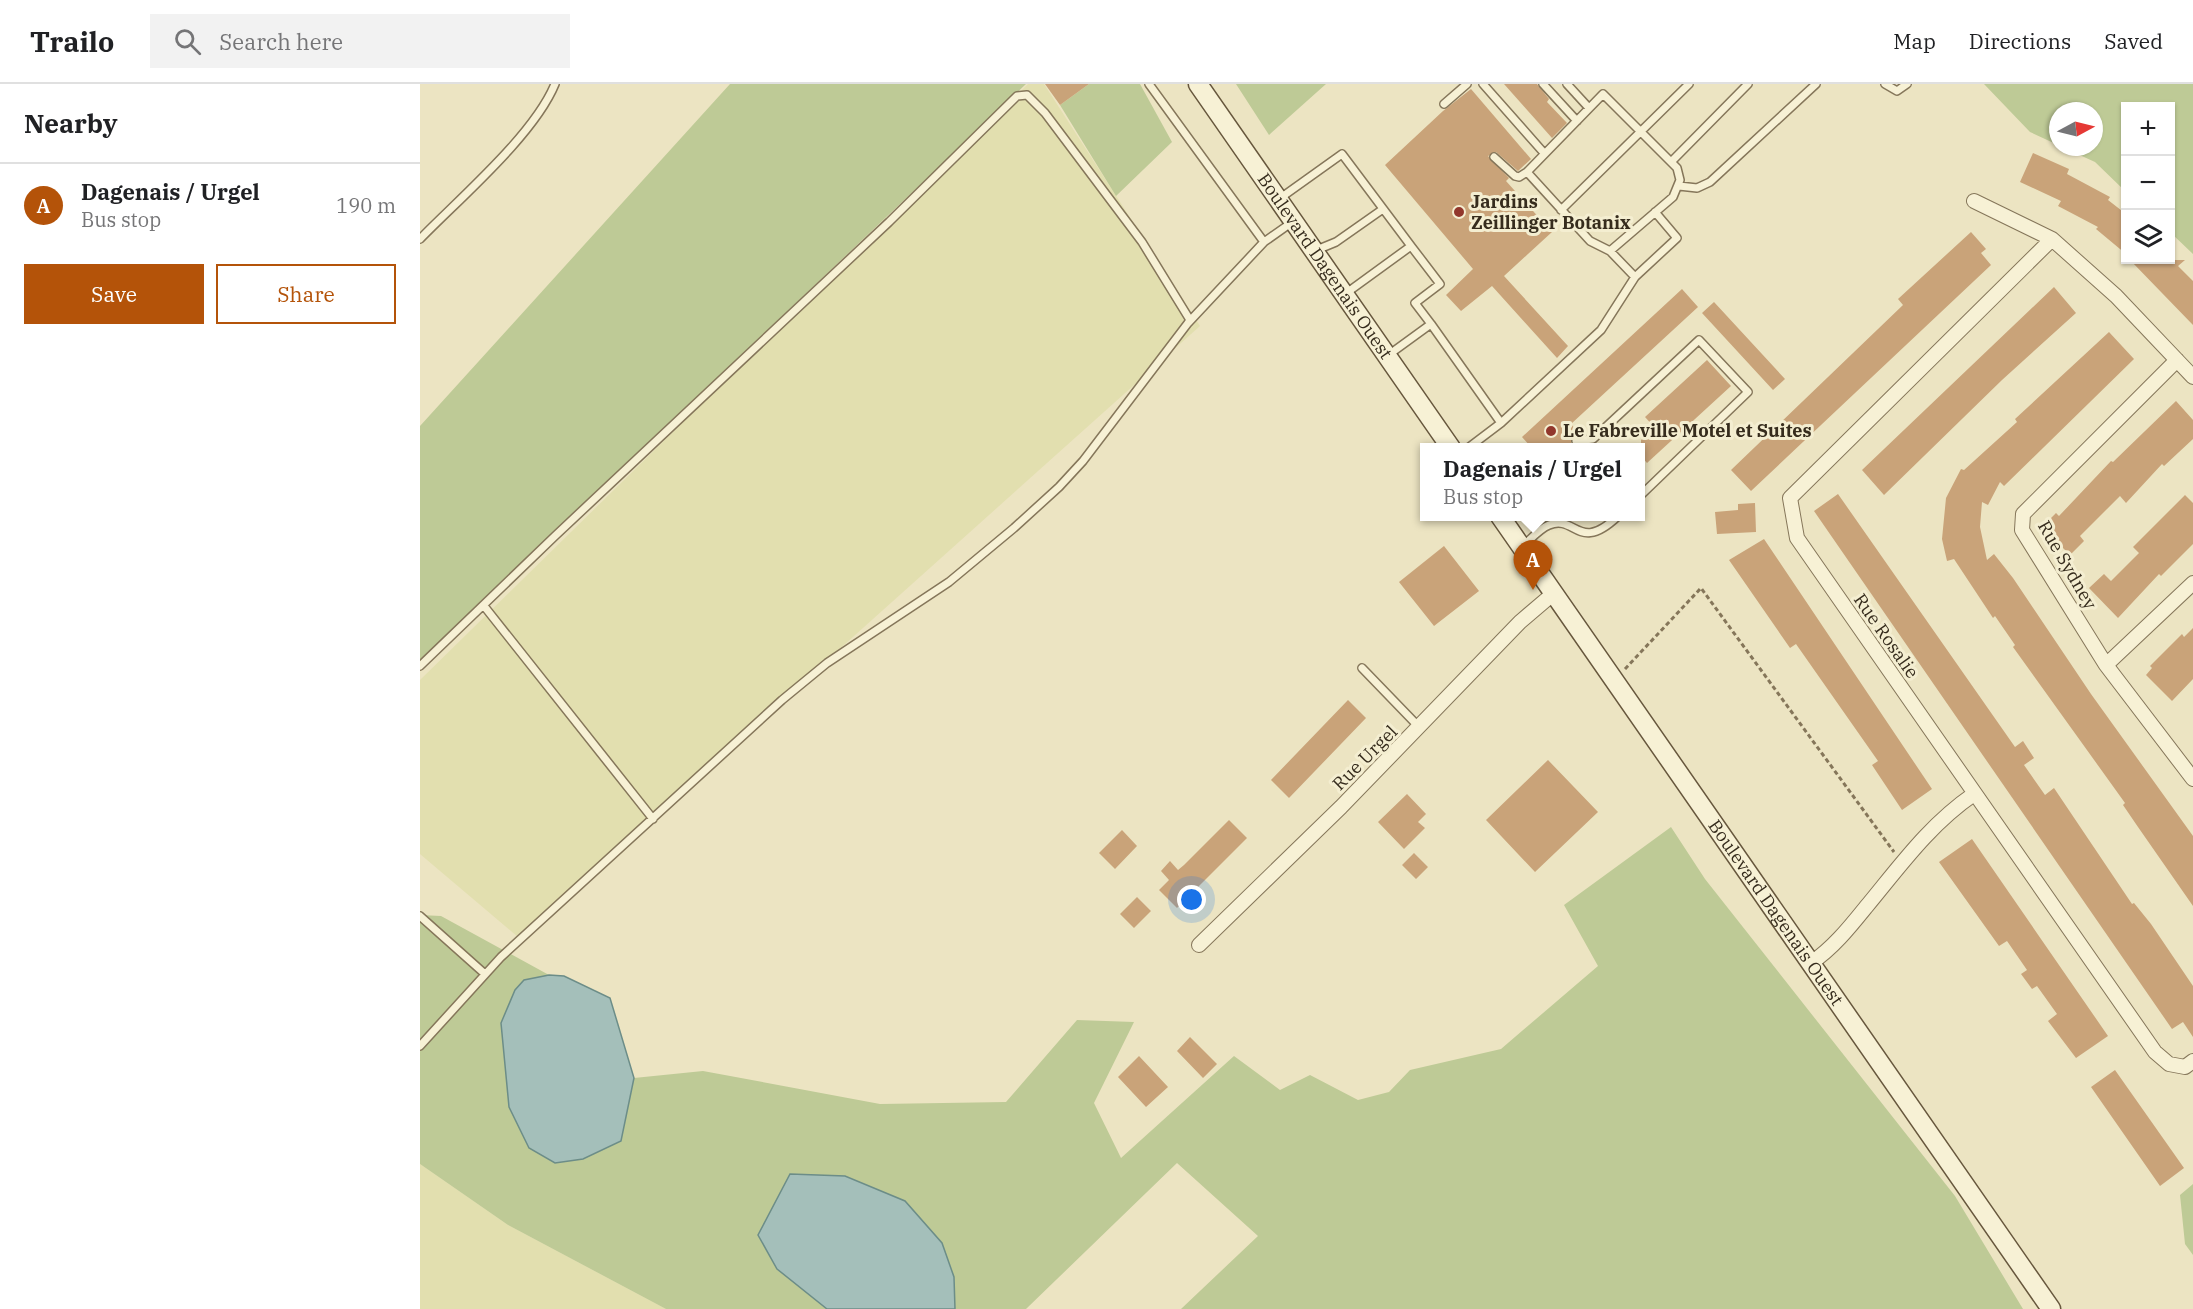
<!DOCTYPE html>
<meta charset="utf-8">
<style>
body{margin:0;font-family:"IBM Plex Serif",serif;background:#f2f2f2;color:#202124}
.controls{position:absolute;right:18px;top:18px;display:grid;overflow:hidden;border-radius:0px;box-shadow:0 2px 4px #0004}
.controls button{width:54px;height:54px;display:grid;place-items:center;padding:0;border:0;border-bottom:2px solid #e0e0e0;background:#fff;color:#202124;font:30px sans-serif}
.compass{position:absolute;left:1629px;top:18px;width:54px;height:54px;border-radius:50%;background:#fff;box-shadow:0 2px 4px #0004;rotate:83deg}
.you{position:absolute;left:772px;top:816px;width:21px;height:21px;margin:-15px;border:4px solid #fff;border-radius:50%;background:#1a73e8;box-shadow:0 0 0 9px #1a73e833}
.badge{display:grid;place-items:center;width:39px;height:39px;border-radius:50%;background:#b45309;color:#fff;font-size:20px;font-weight:700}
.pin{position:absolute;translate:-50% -50px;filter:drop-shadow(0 2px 3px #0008)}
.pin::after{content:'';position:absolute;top:32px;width:21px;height:18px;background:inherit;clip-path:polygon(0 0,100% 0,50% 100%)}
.popup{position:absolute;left:1000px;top:359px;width:225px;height:78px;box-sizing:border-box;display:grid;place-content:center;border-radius:0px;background:#fff;filter:drop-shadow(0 2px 4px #0005);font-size:20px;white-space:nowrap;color:#757577}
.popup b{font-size:22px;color:#202124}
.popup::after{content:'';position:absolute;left:50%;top:100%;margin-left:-12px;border:12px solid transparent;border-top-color:#fff}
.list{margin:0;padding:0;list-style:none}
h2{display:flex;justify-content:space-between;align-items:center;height:78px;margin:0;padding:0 24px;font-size:26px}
h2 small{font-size:20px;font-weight:400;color:#757577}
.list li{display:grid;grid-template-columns:39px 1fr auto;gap:18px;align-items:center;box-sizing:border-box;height:84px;padding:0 24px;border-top:2px solid #e0e0e0}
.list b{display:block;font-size:22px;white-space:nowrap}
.list p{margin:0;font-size:20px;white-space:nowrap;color:#757577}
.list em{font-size:20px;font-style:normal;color:#757577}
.actions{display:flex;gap:12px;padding:18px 24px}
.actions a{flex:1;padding:14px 0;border:2px solid #b45309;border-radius:0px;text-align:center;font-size:21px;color:#b45309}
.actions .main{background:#b45309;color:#fff}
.icon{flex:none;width:33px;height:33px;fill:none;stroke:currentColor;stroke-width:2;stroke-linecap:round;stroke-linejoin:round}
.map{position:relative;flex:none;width:1773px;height:1225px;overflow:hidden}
header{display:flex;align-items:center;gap:36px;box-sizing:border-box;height:84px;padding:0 30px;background:#fff;border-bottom:2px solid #e0e0e0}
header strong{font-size:28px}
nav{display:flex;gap:33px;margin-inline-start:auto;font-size:21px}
.search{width:420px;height:54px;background:#f2f2f2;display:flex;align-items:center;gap:15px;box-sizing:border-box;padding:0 21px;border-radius:0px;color:#757577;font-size:22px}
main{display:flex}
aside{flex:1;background:#fff}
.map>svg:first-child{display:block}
.farmland{fill:#e2dfaf}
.green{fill:#beca96}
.water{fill:#a4bfba;stroke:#6c8d88;stroke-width:1.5}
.building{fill:#c9a379}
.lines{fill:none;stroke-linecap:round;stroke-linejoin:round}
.service-casing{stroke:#85765a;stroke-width:10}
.minor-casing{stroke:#85765a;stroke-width:16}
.secondary-casing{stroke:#67573d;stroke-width:21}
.path{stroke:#85765a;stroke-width:3;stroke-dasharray:4.5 3;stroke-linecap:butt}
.service{stroke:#f7f1d5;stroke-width:7}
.minor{stroke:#f7f1d5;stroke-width:14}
.secondary{stroke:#f7f1d5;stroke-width:18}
.poi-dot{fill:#92372c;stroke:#f4eed1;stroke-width:2}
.labels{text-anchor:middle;stroke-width:6;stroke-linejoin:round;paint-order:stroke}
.poi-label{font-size:18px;font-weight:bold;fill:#362c1d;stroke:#f4eed1;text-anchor:start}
.street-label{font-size:18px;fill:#362c1d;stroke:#f4eed1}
</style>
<header>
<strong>Trailo</strong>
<div class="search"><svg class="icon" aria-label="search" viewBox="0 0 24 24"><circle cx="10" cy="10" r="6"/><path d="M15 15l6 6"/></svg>Search here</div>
<nav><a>Map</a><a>Directions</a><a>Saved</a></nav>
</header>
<main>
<aside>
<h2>Nearby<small></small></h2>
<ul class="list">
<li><span class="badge">A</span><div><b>Dagenais / Urgel</b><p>Bus stop</p></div><em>190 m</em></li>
</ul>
<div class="actions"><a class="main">Save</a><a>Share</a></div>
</aside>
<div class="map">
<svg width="1773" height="1225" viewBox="0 0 1773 1225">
<rect width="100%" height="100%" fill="#ece4c2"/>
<path class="farmland" d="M608,0h16l156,242 -682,611 -98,-83v-174z
M0,1080l88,61 158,84h-246z"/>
<path class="green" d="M310,0h296l-606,577v-235z
M669,0h51l32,58 -56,54 -56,-91z
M816,0h90l-57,51z
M1564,0h209v170l-22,-21 -1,-127h-44l-1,85 -30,-29 -33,-15h32v-36h-36v34l-28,-13z
M1251,743l34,52 250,317 68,113h-842l77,-73 -81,-73 -151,146h-71l-1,-32 -127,32h-161l-158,-84 -88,-61v-249l21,1 108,59 -25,5 96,161 14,-63 69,-7 177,33 126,-2 71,-82 57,2 -40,81 27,55 113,-102 46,34 30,-15 48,25 31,-8 21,-22 91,-21 97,-83 -34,-61z
M1773,1100v71l-8,-11 -5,-49z"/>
<path class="water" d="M129,891l15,1 46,22 24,80 -13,63 -38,18 -28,4 -26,-15 -20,-41 -8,-84 14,-33 9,-10z
M370,1090l55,2 60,25 37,42 12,34 1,32h-128l-50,-40 -19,-34z"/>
<path class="building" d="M625,0h44l-29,21z
M1084,0h33l12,15 -2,3 20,21 -15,15z
M1051,5l60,70 -13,12 -22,-19 -8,4 21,22 -3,3 46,51 -48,44 64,70 -11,12 -65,-72 -31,25 -15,-16 27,-26 -88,-104 58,-54z
M1613,69l36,16 -2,5 43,23 -2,3 18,14v40l-30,-25 2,-2 -40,-21 3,-5 -41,-19z
M1551,148l15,17 -5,4 10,12 -240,226 -20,-21 172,-165 -5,-6z
M1710,176h55l-7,6 15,15v44z
M1634,203l22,26 -74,67 -118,115 -22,-25z
M1262,205l16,18 -127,117 5,6 -5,5v9l11,3h-51l-9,-10z
M1294,218l71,77 -12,11 -71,-77z
M1689,248l25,27 -130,127 -4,-4 -12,23 -6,-3 -2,25 7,33 7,-6 19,24 78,116 102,142v70l-55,-79 -15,-22 2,-2 -112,-156 2,-2 -20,-29 -2,2 -39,-59 -7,2 -5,-22 4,-41 15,-29 3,1 53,-48 -2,-3z
M1287,276l24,26 -84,77 -6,-7v-16l14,-12 -10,-11z
M1756,317l17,19v19l-29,27 -2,-2 -36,39 -6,-7 -40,40 4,5 -14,14 -28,-28 14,-14 3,3 52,-55 2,1z
M1418,410l177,253 8,-6 11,17 -10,7 21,30 9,-7 78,116 2,-1 17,21 42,62v51l-10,-15 -11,7 -358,-518z
M1765,411l8,8v41l-32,32 -2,-2 -41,44 -29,-30 15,-14 7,7 28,-28 -6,-6z
M1335,419l1,29 -39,2 -2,-22 23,-2v-6z
M1344,455l168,250 -30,21 -30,-45 6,-4 -82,-117 -6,4 -61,-88z
M1024,462l35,45 -45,35 -35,-44z
M1773,544v51l-21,22 -26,-26 6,-7 -2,-2 32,-32 2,3z
M928,616l18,18 -77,80 -18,-18z
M1128,676l50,52 -63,60 -49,-52z
M987,710l19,20 -8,8 7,6 -21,21 -26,-27z
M809,736l18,18 -70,70 -18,-18 10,-10 -8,-9 9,-10 8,9 6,-5z
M702,746l15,16 -22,23 -16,-16z
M1552,755l136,197 -32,22 -28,-37 9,-7 -20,-28 -5,3 -11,-15 6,-4 -20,-29 -8,5 -60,-84z
M994,769l14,14 -12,12 -14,-14z
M717,813l14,14 -17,17 -14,-14z
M770,953l27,27 -14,14 -26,-27z
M719,972l29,31 -22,20 -28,-30z
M1695,986l69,98 -24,18 -69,-99z"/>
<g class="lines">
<g class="service-casing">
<path id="service" d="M729,0l115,158 27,-19
M1063,0l61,69
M1123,0l34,37
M1147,0l22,24
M1465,0l12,7 10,-7
M1024,20l23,-20
M1074,73l21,19 4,1 8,-5
M1251,78l77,-78
M1259,102l18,2 13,-6 106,-98
M859,115l63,-45 69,92
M1141,126l128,-126
M0,155c40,-41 114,-104 135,-155
M894,167l22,-9 47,-33
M1190,167l63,-54 7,-17 -3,-12 -74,-74 -76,78 63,69 20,10 25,26
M925,210l66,-48 29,38 -25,19 16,21
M967,272l44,-32 70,99
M1156,357l17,-2 106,-99 49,52 -107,103
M1048,364l33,-25 100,-93 34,-53 42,-39 -22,-26
M1103,462c8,-7 16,-17 26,-21 27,-11 29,29 69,-9
M64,522l169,213
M0,582l135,-130 334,-314 128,-126 10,-1 18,18 97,129 48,78
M942,584l58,60
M0,832l65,58
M0,962l81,-89 281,-257 45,-37 122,-81 65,-54 45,-41 24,-26 105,-138 76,-81"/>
</g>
<g class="minor-casing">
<path id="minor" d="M1554,117l78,38 64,57 77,81
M1632,155l-262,259 7,40 358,514 14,12 16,3 8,-6
M1757,276l-154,154 -1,16 84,135 87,114
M1686,581l87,-82
M779,861l142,-138 179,-185 34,-29
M1391,879c22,-15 38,-35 55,-56 34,-41 63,-82 108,-113"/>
</g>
<g class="secondary-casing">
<g id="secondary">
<path id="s1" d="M778,0l253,364"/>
<path id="s2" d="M1080,432l551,793"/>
</g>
</g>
<path class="path" d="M1205,585l76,-81 193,264"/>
<use href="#service" class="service"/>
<use href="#minor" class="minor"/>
<use href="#secondary" class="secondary"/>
</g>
<g class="poi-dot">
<circle cx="1039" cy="128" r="6"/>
<circle cx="1131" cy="347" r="6"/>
</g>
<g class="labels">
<g class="poi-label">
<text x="1051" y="124">Jardins<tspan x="1051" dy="21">Zeillinger Botanix</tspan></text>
<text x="1143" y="353">Le Fabreville Motel et Suites</text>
</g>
<g class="street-label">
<text dy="6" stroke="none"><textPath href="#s1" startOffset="222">Boulevard Dagenais Ouest</textPath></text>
<text transform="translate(1647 481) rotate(60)" y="6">Rue Sydney</text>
<text transform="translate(1466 552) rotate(55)" y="6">Rue Rosalie</text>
<text transform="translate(945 674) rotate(-45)" y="6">Rue Urgel</text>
<text dy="6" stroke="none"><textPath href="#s2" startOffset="483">Boulevard Dagenais Ouest</textPath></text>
</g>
</g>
</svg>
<div class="controls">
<button>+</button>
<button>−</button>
<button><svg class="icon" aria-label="layers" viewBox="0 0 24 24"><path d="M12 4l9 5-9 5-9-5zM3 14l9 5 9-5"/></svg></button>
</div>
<svg class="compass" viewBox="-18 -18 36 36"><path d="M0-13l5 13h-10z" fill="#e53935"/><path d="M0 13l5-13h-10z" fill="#757577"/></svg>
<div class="you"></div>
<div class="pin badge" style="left:1113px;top:506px">A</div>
<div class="popup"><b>Dagenais / Urgel</b>Bus stop</div>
</div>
</main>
